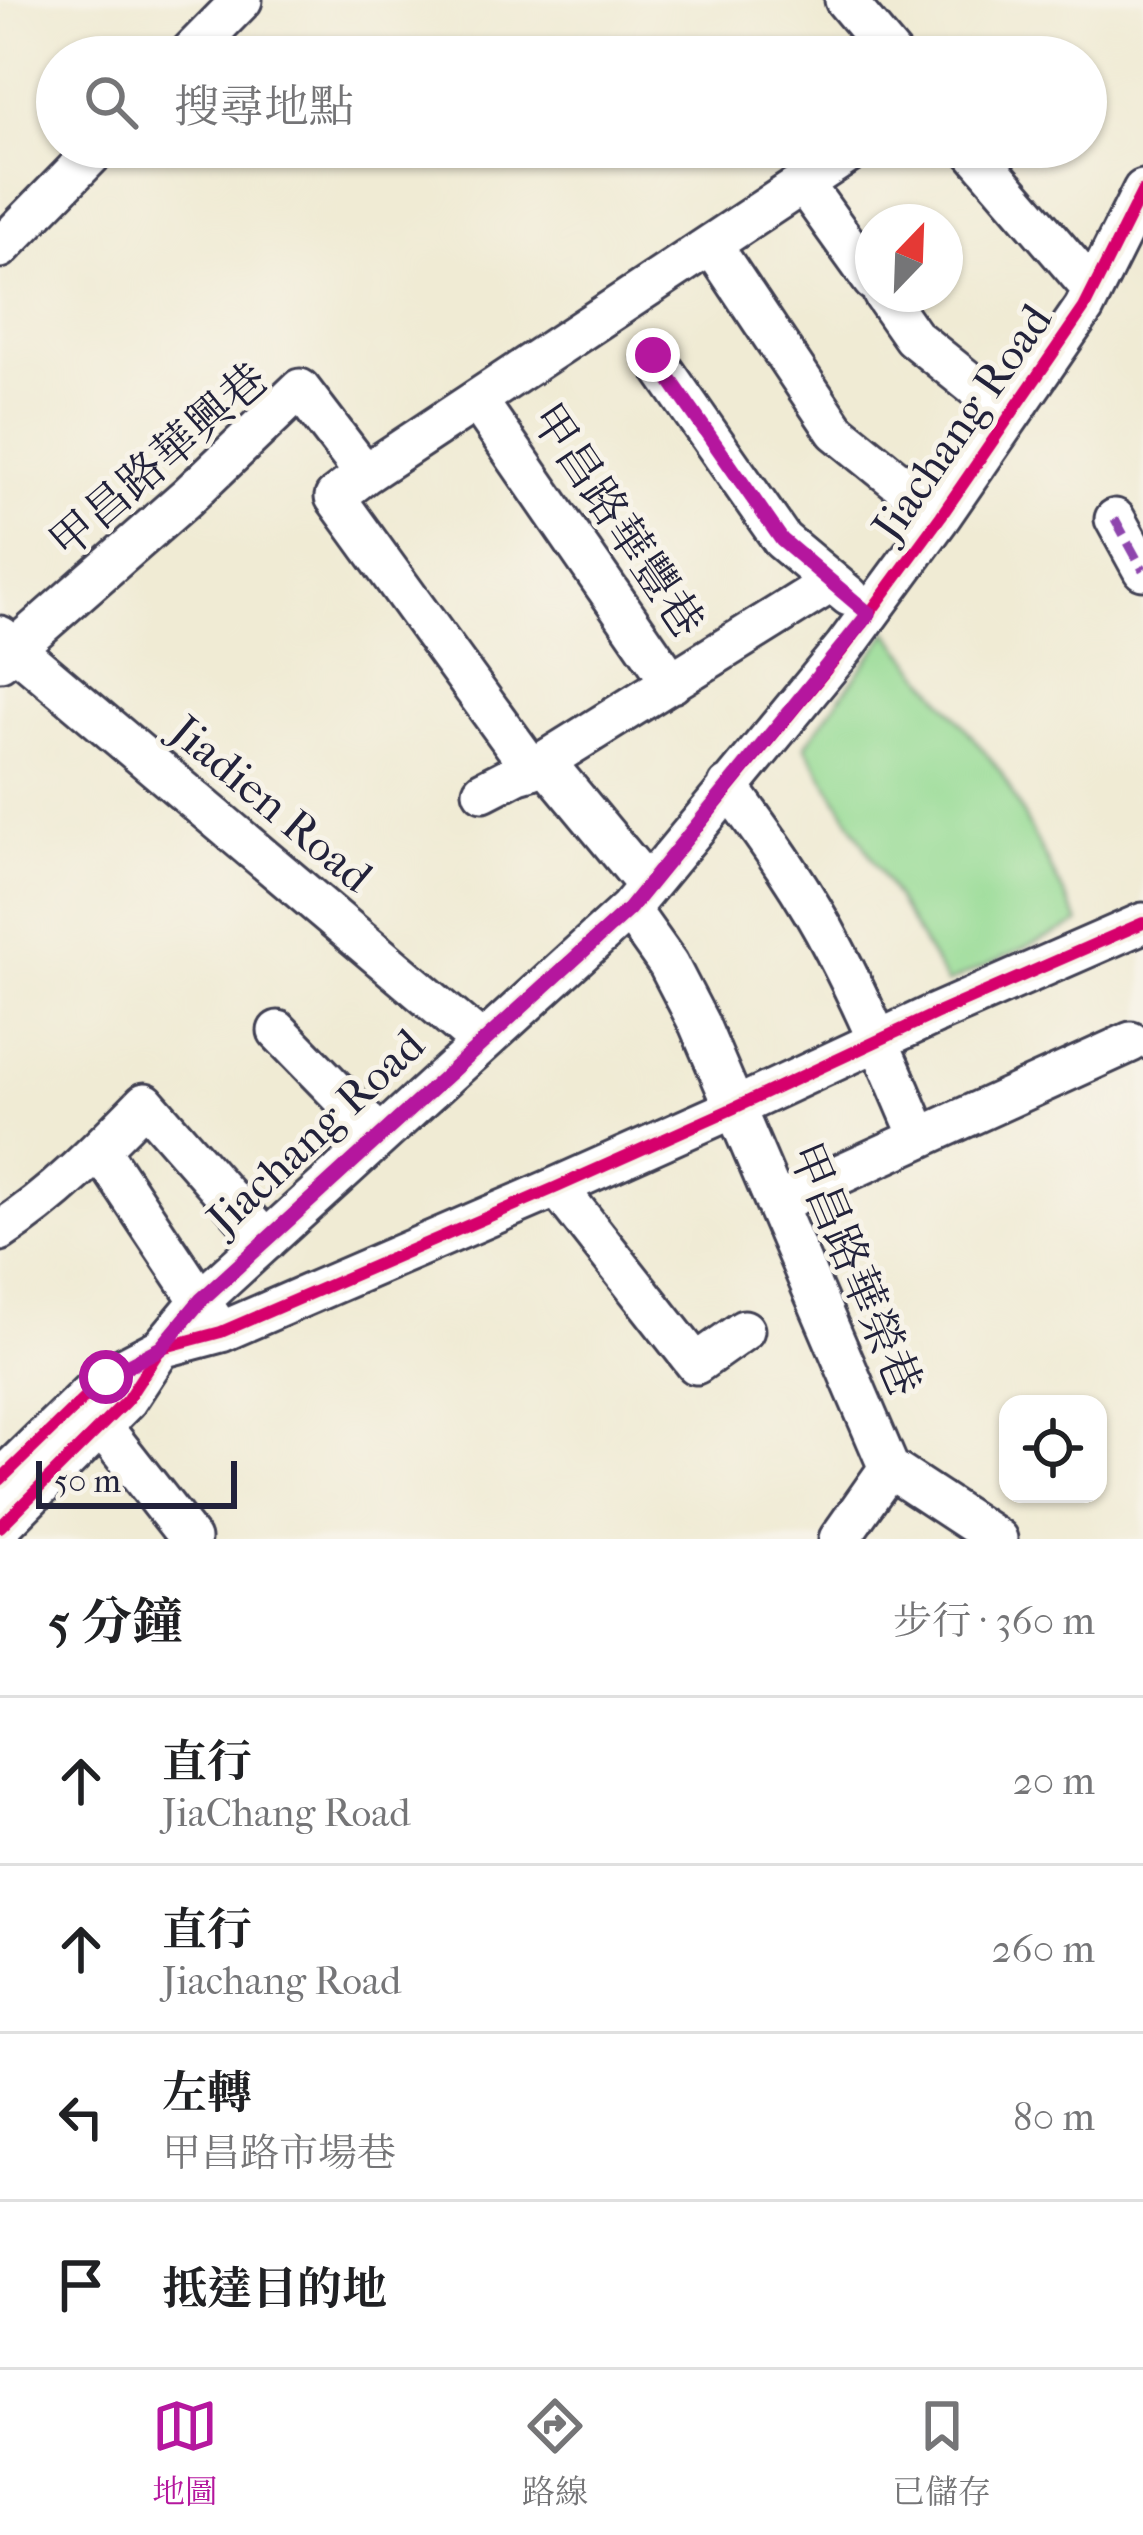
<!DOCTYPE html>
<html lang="zh-TW">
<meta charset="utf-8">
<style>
body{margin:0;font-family:"IM FELL French Canon","Noto Serif TC",serif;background:#f2f2f2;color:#202124}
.controls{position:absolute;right:36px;bottom:36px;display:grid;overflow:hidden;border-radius:24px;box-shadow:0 3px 9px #0004}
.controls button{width:108px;height:108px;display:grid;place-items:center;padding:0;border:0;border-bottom:3px solid #e0e0e0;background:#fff;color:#202124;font:60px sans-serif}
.compass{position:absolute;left:855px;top:204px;width:108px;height:108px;border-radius:50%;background:#fff;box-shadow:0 3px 9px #0004;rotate:23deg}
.scale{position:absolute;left:36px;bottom:30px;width:201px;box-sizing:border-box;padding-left:12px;border:6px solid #22223b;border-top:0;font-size:33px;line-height:42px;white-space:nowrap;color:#22223b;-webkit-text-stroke:9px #f7f3e8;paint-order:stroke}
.stop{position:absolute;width:36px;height:36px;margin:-27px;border:9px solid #b5179e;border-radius:50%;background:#fff}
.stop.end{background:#b5179e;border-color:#fff;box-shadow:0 3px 12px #0008}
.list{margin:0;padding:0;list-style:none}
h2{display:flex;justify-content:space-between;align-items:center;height:156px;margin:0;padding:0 48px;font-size:51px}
h2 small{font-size:39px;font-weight:400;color:#757577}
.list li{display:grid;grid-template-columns:78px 1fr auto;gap:36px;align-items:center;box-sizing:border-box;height:168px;padding:0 48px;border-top:3px solid #e0e0e0}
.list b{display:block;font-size:45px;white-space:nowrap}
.list p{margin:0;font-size:39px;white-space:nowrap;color:#757577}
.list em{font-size:39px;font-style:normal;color:#757577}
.icon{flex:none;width:66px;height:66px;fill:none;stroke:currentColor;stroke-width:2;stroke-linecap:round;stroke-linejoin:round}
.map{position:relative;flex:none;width:1143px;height:1539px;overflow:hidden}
.search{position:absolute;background:#fff;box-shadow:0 3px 9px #0004;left:36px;right:36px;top:36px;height:132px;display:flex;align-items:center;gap:30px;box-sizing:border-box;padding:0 42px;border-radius:66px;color:#757577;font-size:45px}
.sheet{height:828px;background:#fff}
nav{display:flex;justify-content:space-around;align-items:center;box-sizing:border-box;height:168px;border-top:3px solid #e0e0e0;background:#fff;font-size:33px;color:#757577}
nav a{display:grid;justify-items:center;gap:6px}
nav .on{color:#b5179e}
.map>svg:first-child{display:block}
.green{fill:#96db94;stroke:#5c7e68;stroke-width:3}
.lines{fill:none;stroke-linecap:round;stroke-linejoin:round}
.minor-casing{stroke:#414052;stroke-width:45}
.minor{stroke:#fff;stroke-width:39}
.quiet{stroke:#8e44ad;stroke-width:9;stroke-dasharray:18 9;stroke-linecap:butt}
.cycleway-casing{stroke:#f7f3e8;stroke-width:20}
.cycleway{stroke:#d6006c;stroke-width:12}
.route{stroke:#b5179e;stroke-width:15}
.labels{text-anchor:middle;stroke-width:10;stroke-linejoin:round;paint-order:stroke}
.street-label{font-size:45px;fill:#22223b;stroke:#f7f3e8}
</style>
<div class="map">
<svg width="1143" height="1539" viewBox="0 0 1143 1539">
<rect width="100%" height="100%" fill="#f7f3e8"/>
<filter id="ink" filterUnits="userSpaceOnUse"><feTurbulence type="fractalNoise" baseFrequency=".00833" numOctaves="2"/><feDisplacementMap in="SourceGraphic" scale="24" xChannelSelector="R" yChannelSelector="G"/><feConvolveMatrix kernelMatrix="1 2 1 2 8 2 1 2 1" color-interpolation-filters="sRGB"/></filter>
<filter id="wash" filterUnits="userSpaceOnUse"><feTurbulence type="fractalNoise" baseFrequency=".004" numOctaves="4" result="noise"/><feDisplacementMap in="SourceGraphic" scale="48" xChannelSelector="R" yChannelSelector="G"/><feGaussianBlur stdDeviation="2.7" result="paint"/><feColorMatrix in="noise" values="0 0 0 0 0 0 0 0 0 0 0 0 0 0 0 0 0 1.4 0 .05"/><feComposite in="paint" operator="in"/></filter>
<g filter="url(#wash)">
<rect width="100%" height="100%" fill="#f0ebd4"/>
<path class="green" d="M888,632l113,140 78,151 -132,60 -142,-237z"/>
</g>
<g filter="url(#ink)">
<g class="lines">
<g class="minor-casing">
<path id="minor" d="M845,0l48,57
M186,57l56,-57
M970,147l123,143
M815,200l58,81
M0,248l99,-101
M721,259l115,172 105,85
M883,294l30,43 97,78
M653,355l129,185 67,56
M485,412l187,271
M1115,519l28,51
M0,636l482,407
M0,661l187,-164 113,-108 65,85
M545,762l103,124
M532,769l-197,-272 30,-23 493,-327
M728,786c39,53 77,106 107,165 32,61 58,124 85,187
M483,791l35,-18 14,-4 300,-187
M629,909l39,55 31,60 190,444
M278,1031l102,105
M100,1150l113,170
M557,1187l139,177 48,-34
M777,1203l354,-161
M0,1231c54,-35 100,-82 145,-128l121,138
M85,1405l105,134
M889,1468l108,71
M0,1480l106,-103 55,-29 60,-16 336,-145 177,-79 201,-94 208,-91
M0,1527l127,-127 34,-52 40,-48 428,-391 215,-261 97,-132 143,-208 59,-118
M839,1539l50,-71"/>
</g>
<use href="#minor" class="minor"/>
<path class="quiet" d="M1115,519l28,51"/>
<g class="cycleway-casing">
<path id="cycleway" d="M0,1480l106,-103 55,-29 60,-16 336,-145 177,-79 201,-94 208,-91
M0,1527l127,-127 34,-52 40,-48 428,-391 215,-261 97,-132 143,-208 59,-118"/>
</g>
<use href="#cycleway" class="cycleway"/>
</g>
</g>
<g class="lines" filter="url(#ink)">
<path class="route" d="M106,1377l55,-29 40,-48 428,-391 240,-295 -87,-74 -129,-185"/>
</g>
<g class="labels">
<g class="street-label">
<text transform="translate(961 422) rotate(-55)" y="16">Jiachang Road</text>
<text transform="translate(158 460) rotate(-41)" y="16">甲昌路華興巷</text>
<text transform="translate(618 520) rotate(56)" y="16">甲昌路華豐巷</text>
<text transform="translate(272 803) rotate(40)" y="16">Jiadien Road</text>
<text transform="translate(315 1131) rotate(-43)" y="16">Jiachang Road</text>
<text transform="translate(856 1269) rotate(67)" y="16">甲昌路華榮巷</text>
</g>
</g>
</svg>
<div class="controls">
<button><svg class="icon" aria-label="locate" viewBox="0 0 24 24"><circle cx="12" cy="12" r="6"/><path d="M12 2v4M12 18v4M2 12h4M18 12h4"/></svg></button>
</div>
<svg class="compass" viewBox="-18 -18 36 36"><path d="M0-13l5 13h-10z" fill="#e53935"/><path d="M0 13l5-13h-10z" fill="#757577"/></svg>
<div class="scale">50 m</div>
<div class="stop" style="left:106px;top:1377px"></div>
<div class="stop end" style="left:653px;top:355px"></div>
<div class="search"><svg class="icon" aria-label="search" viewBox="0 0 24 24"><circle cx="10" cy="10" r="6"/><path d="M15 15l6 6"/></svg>搜尋地點</div>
</div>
<section class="sheet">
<h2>5 分鐘<small>步行 · 360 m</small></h2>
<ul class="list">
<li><svg class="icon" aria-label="ahead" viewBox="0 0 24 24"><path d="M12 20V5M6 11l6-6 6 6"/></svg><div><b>直行</b><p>JiaChang Road</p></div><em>20 m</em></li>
<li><svg class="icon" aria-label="ahead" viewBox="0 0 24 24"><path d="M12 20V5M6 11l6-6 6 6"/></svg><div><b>直行</b><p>Jiachang Road</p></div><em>260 m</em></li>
<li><svg class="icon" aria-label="left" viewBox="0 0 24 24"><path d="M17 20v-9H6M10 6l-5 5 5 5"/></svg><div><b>左轉</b><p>甲昌路市場巷</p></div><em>80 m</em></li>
<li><svg class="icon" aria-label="arrive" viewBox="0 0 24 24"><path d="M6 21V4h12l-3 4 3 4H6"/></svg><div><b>抵達目的地</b></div></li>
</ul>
</section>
<nav>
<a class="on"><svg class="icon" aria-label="map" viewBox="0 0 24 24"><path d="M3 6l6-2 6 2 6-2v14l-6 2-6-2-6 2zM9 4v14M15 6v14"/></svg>地圖</a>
<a><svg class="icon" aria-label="directions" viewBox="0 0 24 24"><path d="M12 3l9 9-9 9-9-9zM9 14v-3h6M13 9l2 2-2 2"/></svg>路線</a>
<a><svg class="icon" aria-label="saved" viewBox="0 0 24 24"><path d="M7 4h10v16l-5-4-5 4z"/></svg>已儲存</a>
</nav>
